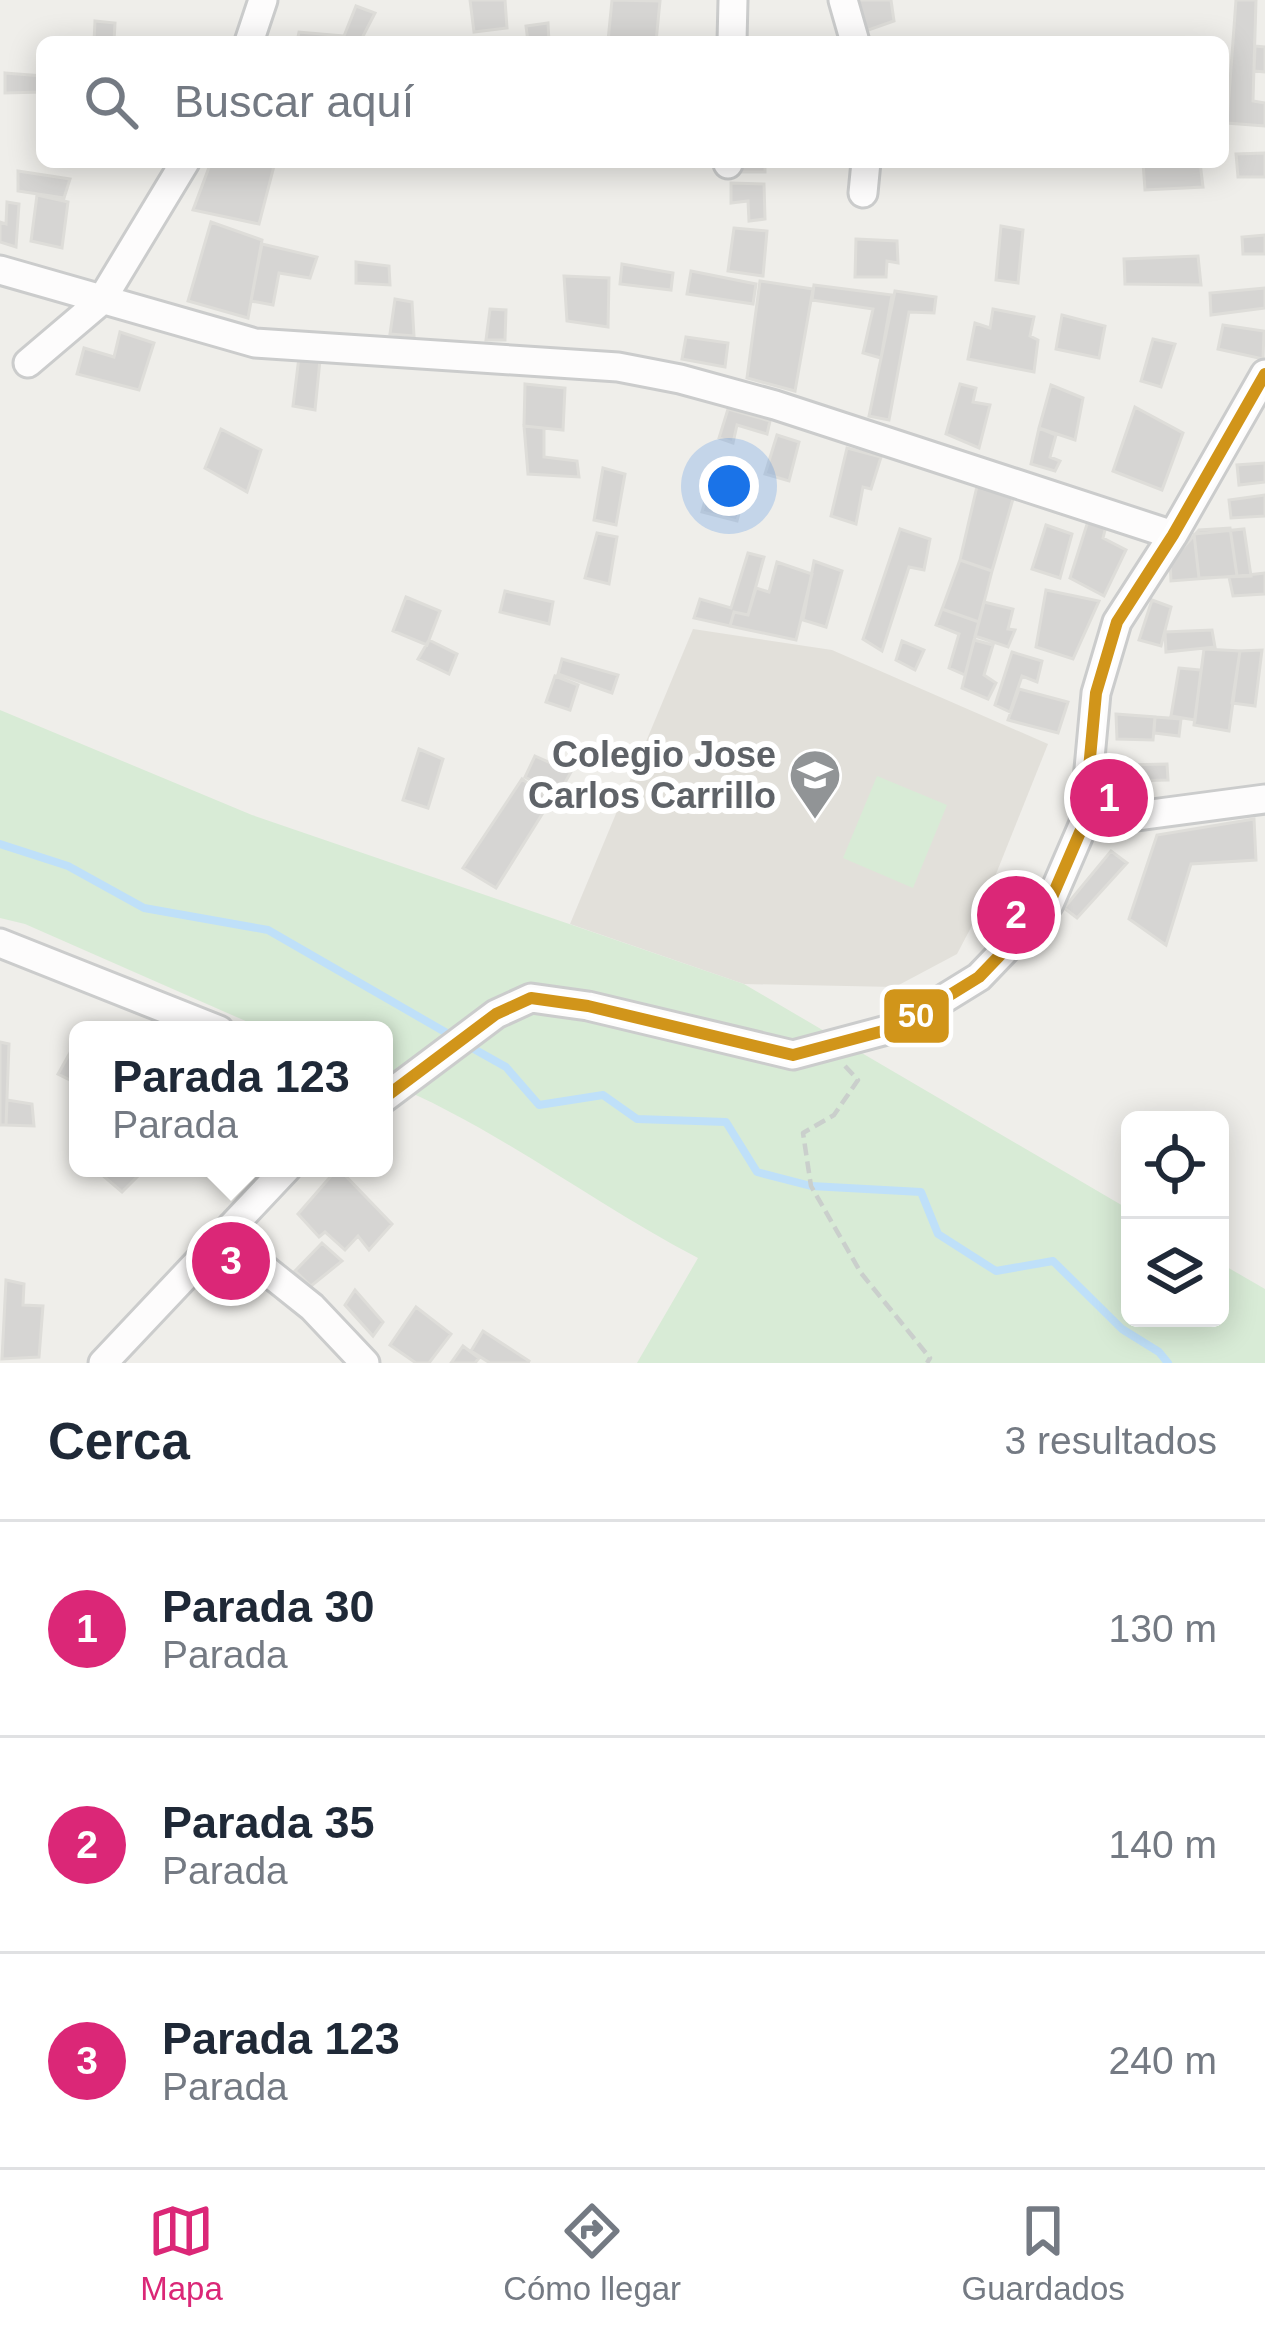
<!DOCTYPE html>
<html lang="es">
<meta charset="utf-8">
<style>
body{margin:0;font-family:Arial,sans-serif;background:#f6f6f7;color:#1f2937}
.controls{position:absolute;right:36px;bottom:36px;display:grid;overflow:hidden;border-radius:18px;box-shadow:0 6px 30px #0003}
.controls button{width:108px;height:108px;display:grid;place-items:center;padding:0;border:0;border-bottom:3px solid #e0e1e3;background:#fff;color:#1f2937;font:60px sans-serif}
.you{position:absolute;left:729px;top:486px;width:42px;height:42px;margin:-30px;border:9px solid #fff;border-radius:50%;background:#1a73e8;box-shadow:0 0 0 18px #1a73e833}
.badge{display:grid;place-items:center;width:78px;height:78px;border-radius:50%;background:#db2777;color:#fff;font-size:39px;font-weight:700}
.pin{position:absolute;translate:-50% -50%;border:6px solid #fff;box-shadow:0 3px 12px #0006}
.popup{position:absolute;left:69px;top:1021px;width:324px;height:156px;box-sizing:border-box;display:grid;place-content:center;border-radius:18px;background:#fff;filter:drop-shadow(0 3px 9px #0005);font-size:39px;white-space:nowrap;color:#747a83}
.popup b{font-size:45px;color:#1f2937}
.popup::after{content:'';position:absolute;left:50%;top:100%;margin-left:-24px;border:24px solid transparent;border-top-color:#fff}
.list{margin:0;padding:0;list-style:none}
h2{display:flex;justify-content:space-between;align-items:center;height:156px;margin:0;padding:0 48px;font-size:51px}
h2 small{font-size:39px;font-weight:400;color:#747a83}
.list li{display:grid;grid-template-columns:78px 1fr auto;gap:36px;align-items:center;box-sizing:border-box;height:216px;padding:0 48px;border-top:3px solid #e0e1e3}
.list b{display:block;font-size:45px;white-space:nowrap}
.list p{margin:0;font-size:39px;white-space:nowrap;color:#747a83}
.list em{font-size:39px;font-style:normal;color:#747a83}
.icon{flex:none;width:66px;height:66px;fill:none;stroke:currentColor;stroke-width:2;stroke-linecap:round;stroke-linejoin:round}
.map{position:relative;flex:none;width:1265px;height:1363px;overflow:hidden}
.search{position:absolute;background:#fff;box-shadow:0 6px 30px #0003;left:36px;right:36px;top:36px;height:132px;display:flex;align-items:center;gap:30px;box-sizing:border-box;padding:0 42px;border-radius:18px;color:#747a83;font-size:45px}
.sheet{height:804px;background:#fff}
nav{display:flex;justify-content:space-around;align-items:center;box-sizing:border-box;height:168px;border-top:3px solid #e0e1e3;background:#fff;font-size:33px;color:#747a83}
nav a{display:grid;justify-items:center;gap:6px}
nav .on{color:#db2777}
.map>svg:first-child{display:block}
.education{fill:#e2e0da}
.green{fill:#d8ebd6}
.lines{fill:none;stroke-linecap:round;stroke-linejoin:round}
.stream{stroke:#bfe0f9;stroke-width:8}
.building{fill:#d6d5d3;stroke:#deddd9;stroke-width:3}
.minor-casing{stroke:#cbcccc;stroke-width:33}
.path{stroke:#cacfcc;stroke-width:4.5;stroke-dasharray:12 6;stroke-linecap:butt}
.minor{stroke:#fdfcfc;stroke-width:27}
.bus-1-casing{stroke:#fff;stroke-width:21}
.bus-1{stroke:#d1951a;stroke-width:12}
.labels{text-anchor:middle;stroke-width:12;stroke-linejoin:round;paint-order:stroke}
.poi-label{font-size:36px;font-weight:bold;fill:#5f6368;stroke:#fff;text-anchor:end}
.line-badge{stroke:#fff;stroke-width:4.5}
.badge-label{font-size:33px;text-anchor:middle;font-weight:bold;fill:#fff}
</style>
<div class="map">
<svg width="1265" height="1363" viewBox="0 0 1265 1363">
<rect width="100%" height="100%" fill="#efeeea"/>
<path class="education" d="M693,629l139,21 216,94 -62,155 -29,55 -62,33 -151,-3 -174,-60z"/>
<path class="green" d="M0,710l252,105 492,169 386,226v108h90v-55l45,26v74h-628l61,-105c-106,-55 -203,-132 -314,-177v-51h-118l-241,-106 -25,-6z
M877,776l70,29 -34,83 -70,-30z"/>
<g class="lines">
<path class="stream" d="M0,844l68,22 76,42 124,22 184,106
M465,1044l41,23 33,38 64,-10 34,24 89,3 31,50 54,14 110,6 17,42 58,37 57,-10 69,68 37,23 9,11"/>
</g>
<path class="building" d="M470,0h35l2,28 -33,4z
M612,0l48,1 -4,41 -48,-1z
M850,0h41l3,21 -37,13z
M1236,0h20l-3,101 12,2v23l-38,-3z
M356,6l19,7 -15,29h-63l2,-10 45,4z
M95,21l20,2 -1,19h-20z
M548,23l1,19h-21l-2,-16z
M1255,46l10,1v25l-11,-1z
M5,73l37,3v16l-37,1z
M1265,153v24h-27l-2,-23z
M211,162h64l-16,62 -66,-14z
M735,162h30v10h-30z
M1143,162h57l3,25 -58,3z
M18,171l52,8 -6,19 -46,-7z
M731,183l33,1 1,35 -16,2 -1,-20 -17,2z
M37,195l31,7 -6,46 -31,-7z
M7,202l12,2 -3,43 -16,-5v-20l6,2z
M211,222l51,18 -14,78 -60,-17z
M1001,226l22,4 -5,53 -22,-3z
M734,228l33,3 -4,45 -35,-5z
M1265,235v19h-22l-1,-17z
M856,239l41,2 1,22 -11,-2 -1,16h-31z
M262,244l55,13 -7,21 -31,-5 -6,32 -22,-4z
M1198,256l3,29 -76,-1 -1,-25z
M356,262l33,4 1,19 -34,-2z
M622,264l51,9 -2,17 -51,-6z
M691,271l65,13 -3,20 -66,-10z
M564,276l45,2 -1,49 -41,-6z
M760,281l53,8 -18,102 -48,-13z
M814,285l78,10 -11,63 -18,-5 10,-44 -61,-9z
M1265,288v20l-54,7 -1,-22z
M895,291l41,6 -2,16 -25,-1 -20,108 -20,-4z
M395,299l17,3 2,34 -24,-2z
M490,309l16,1 -1,30h-19z
M993,309l41,8 -4,19 8,4 -4,32 -66,-13 7,-36 15,5z
M1062,315l43,11 -6,32 -43,-9z
M1223,325l41,6 -1,28 -45,-10z
M120,332l34,11 -15,47 -62,-16 7,-26 30,9z
M686,337l42,6 -3,24 -43,-8z
M1153,339l22,5 -14,43 -20,-6z
M299,357l21,3 -5,50 -22,-4z
M525,384l40,4 -2,42 -39,-4z
M960,384l16,4 -3,14 17,3 -11,43 -33,-14z
M1051,385l32,13 -8,42 -36,-12z
M1135,407l48,26 -21,57 -49,-19z
M728,409l42,12 -3,13 -30,-9 -4,18 -14,-5z
M524,426l20,2v29l33,4 2,16 -51,-3z
M1039,428l17,7 -6,22 10,4 -5,10 -24,-7z
M221,429l40,21 -14,42 -42,-24z
M777,435l22,7 -10,39 -24,-7z
M847,448l34,9 -10,32 -8,-2 -7,37 -25,-8z
M1265,463v19l-26,3 -2,-20z
M603,468l22,6 -9,51 -22,-5z
M712,474l34,12 -9,35 -35,-9z
M978,482l37,10 -23,79 -32,-11z
M1265,495v21l-34,2 -2,-18z
M1088,521l18,5 -3,12 23,12 -22,46 -34,-18z
M1046,525l26,9 -12,44 -28,-9z
M1230,528l7,48 -66,5 -1,-19 29,-32z
M900,529l30,10 -6,31 -15,-3 -27,84 -19,-12z
M1244,529l7,47 -52,2 -5,-44z
M597,533l20,4 -8,47 -24,-6z
M748,553l16,4 -16,58 -14,-3 -4,14 -36,-8 6,-19 31,9z
M960,560l32,11 -13,51 -37,-13z
M814,561l28,10 -16,56 -23,-7z
M777,562l35,12 -16,66 -66,-14 4,-14 14,3 8,-27 13,4z
M1265,573v21l-32,2 -4,-19z
M1046,590l53,11 -26,58 -37,-12z
M505,591l48,11 -4,22 -49,-12z
M406,597l34,14 -13,34 -34,-14z
M1152,600l19,7 -10,39 -22,-6z
M984,602l29,7 -5,20 7,1 -7,17 -33,-11z
M942,609l37,13 -14,53 -16,-7 10,-34 -23,-9z
M1212,630l3,17 -49,5 -1,-20z
M429,640l28,14 -8,20 -31,-15z
M974,640l19,5 -9,30 12,8 -8,16 -26,-11z
M902,641l22,9 -9,20 -19,-10z
M1204,649l36,2 -11,80 -35,-6z
M1262,650l-7,56 -23,-3 8,-52z
M1012,652l30,9 -5,21 -15,-6 -12,36 -15,-7z
M562,659l56,16 -6,18 -54,-19z
M1179,668l22,2 -6,50 -24,-4z
M555,676l23,9 -8,25 -24,-8z
M1019,689l49,13 -10,31 -50,-13z
M1116,714l39,3 -2,23 -36,-1z
M1155,717l26,2 -2,17 -25,-3z
M419,749l24,10 -15,49 -25,-8z
M535,756l36,16 -13,23 -33,-18z
M1167,764l1,16 -45,1v-16z
M522,779l29,21 -55,88 -33,-20z
M1254,819l2,41 -65,4 -25,81 -37,-26 28,-84z
M1111,851l16,12 -50,55 -13,-10z
M0,1042l9,2 -3,81h-6z
M76,1042l2,38 -2,3 -18,-9z
M7,1100l25,4 2,22 -28,-1z
M105,1168h41l-24,24 -21,-18z
M338,1168l54,56 -23,26 -11,-14 -13,14 -20,-18 -6,5 -21,-23z
M322,1243l20,18 -31,25 -16,-15z
M6,1280l18,4 -1,21 20,1 -4,51 -37,2z
M355,1290l28,32 -10,14 -28,-31z
M416,1307l35,27 -22,29h-13l-26,-18z
M483,1331l46,30 -1,2h-38l-19,-12z
M463,1346l16,12 -4,5h-24z"/>
<g class="lines">
<g class="minor-casing">
<path id="minor" d="M843,0l12,42
M249,42l14,-42
M732,42l1,-42
M728,164v-2
M863,193l3,-31
M0,270l255,73 363,24 62,12 95,26 398,130
M28,363l73,-62 84,-139
M1084,823l181,-24
M0,943l219,87
M384,1098l112,-84 35,-16 57,8 205,49 105,-28 81,-50 70,-73 35,-81 12,-130 21,-71 56,-87 92,-161
M222,1235l90,72 53,56
M103,1363l184,-195"/>
</g>
<path class="path" d="M845,1066l13,14 -24,35 -31,18 8,53 50,87 69,85 -3,5"/>
<use href="#minor" class="minor"/>
<g class="bus-1-casing">
<path id="bus-1" d="M384,1098l112,-84 35,-16 57,8 205,49 105,-28 81,-50 70,-73 35,-81 12,-130 21,-71 56,-87 92,-161"/>
</g>
<use href="#bus-1" class="bus-1"/>
</g>
<defs>
<g id="school-pin" transform="scale(2.7)"><path d="M0 17L-7.5 6A9.5 9.5 0 1 1 7.5 6Z" fill="#919496" stroke="#fff"/><path d="M0-5L7-2L0 1L-7-2ZM-4 1L0 2.5L4 1V4Q0 6-4 4Z" fill="#fff"/></g>
</defs>
<g fill-rule="evenodd">
<use href="#school-pin" x="815" y="775"/>
</g>
<g class="labels">
<g class="poi-label">
<text x="776" y="767">Colegio Jose<tspan x="776" dy="41">Carlos Carrillo</tspan></text>
</g>
</g>
<rect class="line-badge" x="882" y="987" width="69" height="58" rx="12" fill="#d1951a"/>
<g class="badge-label">
<text x="916" y="1027">50</text>
</g>
</svg>
<div class="controls">
<button><svg class="icon" aria-label="locate" viewBox="0 0 24 24"><circle cx="12" cy="12" r="6"/><path d="M12 2v4M12 18v4M2 12h4M18 12h4"/></svg></button>
<button><svg class="icon" aria-label="layers" viewBox="0 0 24 24"><path d="M12 4l9 5-9 5-9-5zM3 14l9 5 9-5"/></svg></button>
</div>
<div class="you"></div>
<div class="pin badge" style="left:1109px;top:798px">1</div>
<div class="pin badge" style="left:1016px;top:915px">2</div>
<div class="pin badge" style="left:231px;top:1261px">3</div>
<div class="popup"><b>Parada 123</b>Parada</div>
<div class="search"><svg class="icon" aria-label="search" viewBox="0 0 24 24"><circle cx="10" cy="10" r="6"/><path d="M15 15l6 6"/></svg>Buscar aquí</div>
</div>
<section class="sheet">
<h2>Cerca<small>3 resultados</small></h2>
<ul class="list">
<li><span class="badge">1</span><div><b>Parada 30</b><p>Parada</p></div><em>130 m</em></li>
<li><span class="badge">2</span><div><b>Parada 35</b><p>Parada</p></div><em>140 m</em></li>
<li><span class="badge">3</span><div><b>Parada 123</b><p>Parada</p></div><em>240 m</em></li>
</ul>
</section>
<nav>
<a class="on"><svg class="icon" aria-label="map" viewBox="0 0 24 24"><path d="M3 6l6-2 6 2 6-2v14l-6 2-6-2-6 2zM9 4v14M15 6v14"/></svg>Mapa</a>
<a><svg class="icon" aria-label="directions" viewBox="0 0 24 24"><path d="M12 3l9 9-9 9-9-9zM9 14v-3h6M13 9l2 2-2 2"/></svg>Cómo llegar</a>
<a><svg class="icon" aria-label="saved" viewBox="0 0 24 24"><path d="M7 4h10v16l-5-4-5 4z"/></svg>Guardados</a>
</nav>
